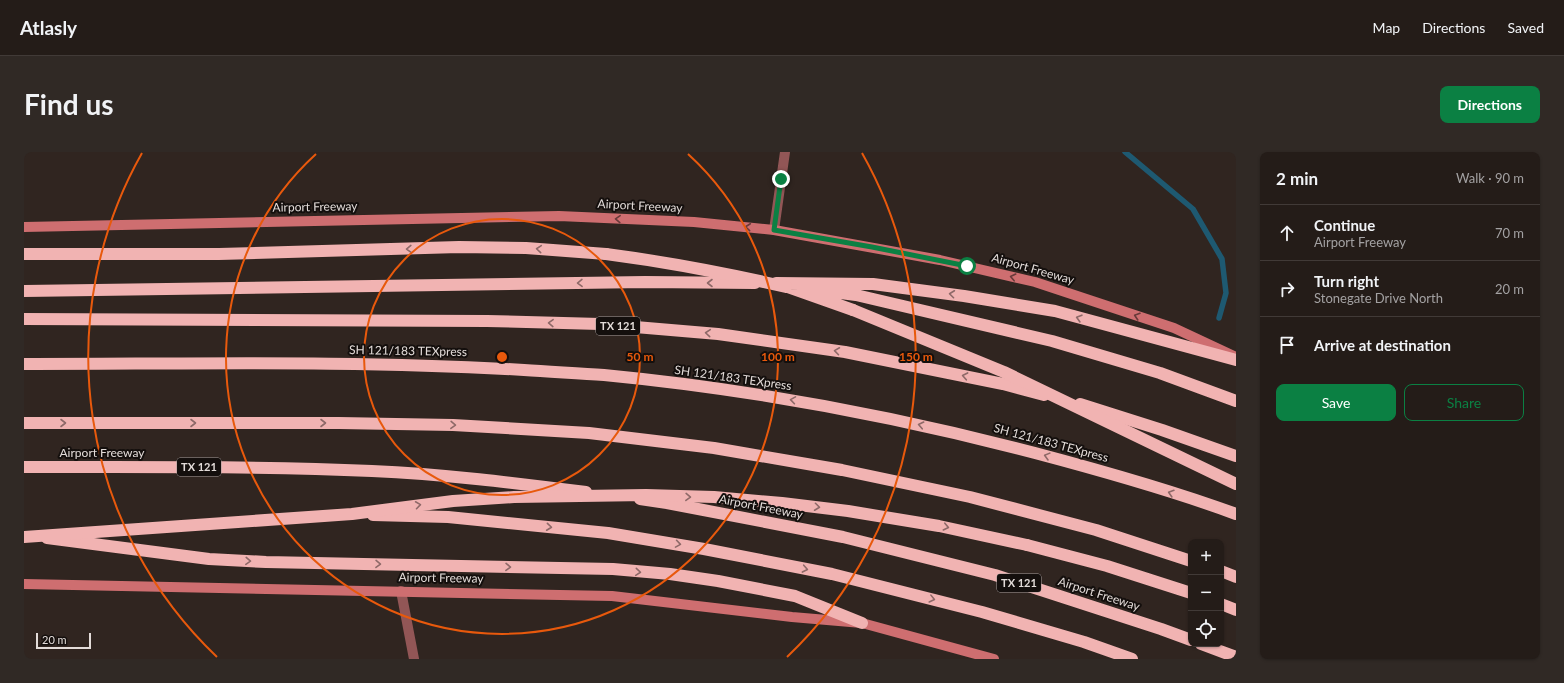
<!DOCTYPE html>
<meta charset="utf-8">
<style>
body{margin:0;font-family:Lato,sans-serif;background:#302925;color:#f1f3f6}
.controls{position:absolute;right:12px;bottom:12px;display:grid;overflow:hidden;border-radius:8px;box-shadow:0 1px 3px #0004}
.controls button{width:36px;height:36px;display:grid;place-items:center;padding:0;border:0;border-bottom:1px solid #413a37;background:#241c18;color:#f1f3f6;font:20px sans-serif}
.scale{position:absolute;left:12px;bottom:10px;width:55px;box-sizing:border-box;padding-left:4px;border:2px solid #e3dcd9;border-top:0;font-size:11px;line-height:14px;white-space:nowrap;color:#e3dcd9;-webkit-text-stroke:3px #140f0d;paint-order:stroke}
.stop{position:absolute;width:12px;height:12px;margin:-9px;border:3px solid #0b8043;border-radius:50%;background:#fff}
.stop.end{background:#0b8043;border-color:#fff;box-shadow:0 1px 4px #0008}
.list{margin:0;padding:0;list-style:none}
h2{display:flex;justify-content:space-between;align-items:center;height:52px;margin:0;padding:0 16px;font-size:17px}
h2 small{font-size:13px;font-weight:400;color:#a3a1a2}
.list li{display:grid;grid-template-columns:26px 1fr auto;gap:12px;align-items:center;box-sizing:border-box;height:56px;padding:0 16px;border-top:1px solid #413a37}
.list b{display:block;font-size:15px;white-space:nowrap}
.list p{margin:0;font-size:13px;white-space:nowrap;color:#a3a1a2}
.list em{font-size:13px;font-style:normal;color:#a3a1a2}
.actions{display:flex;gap:8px;padding:12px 16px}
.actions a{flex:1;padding:9px 0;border:1px solid #0b8043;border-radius:8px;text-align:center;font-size:14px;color:#0b8043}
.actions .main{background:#0b8043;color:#fff}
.icon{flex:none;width:22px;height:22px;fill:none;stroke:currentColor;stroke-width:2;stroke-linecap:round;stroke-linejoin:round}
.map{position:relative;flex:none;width:1212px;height:507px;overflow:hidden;border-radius:8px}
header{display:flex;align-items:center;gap:24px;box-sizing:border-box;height:56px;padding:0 20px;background:#241c18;border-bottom:1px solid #413a37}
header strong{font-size:19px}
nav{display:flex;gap:22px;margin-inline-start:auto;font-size:14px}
.intro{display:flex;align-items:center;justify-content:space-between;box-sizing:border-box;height:96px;padding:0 24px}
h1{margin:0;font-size:28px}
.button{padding:10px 18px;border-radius:8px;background:#0b8043;color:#fff;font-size:14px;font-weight:700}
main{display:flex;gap:24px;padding:0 24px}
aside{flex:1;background:#241c18;border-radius:8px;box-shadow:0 1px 3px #0004}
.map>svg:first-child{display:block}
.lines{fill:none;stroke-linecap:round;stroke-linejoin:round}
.stream{stroke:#1e5971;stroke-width:5.5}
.street{stroke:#925656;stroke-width:10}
.secondary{stroke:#ce6e70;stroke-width:10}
.highway{stroke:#f1b3b2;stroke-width:12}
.highway-bridge{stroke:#f1b3b2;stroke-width:12}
.oneway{stroke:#683a3a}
.oneway2{stroke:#8e6968}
.route{stroke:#0b8043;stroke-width:5}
.ring{fill:none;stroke:#e8590c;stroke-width:2}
.labels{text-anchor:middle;stroke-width:4;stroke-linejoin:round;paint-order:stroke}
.shield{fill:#140f0d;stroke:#a59e9c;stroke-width:1}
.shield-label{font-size:11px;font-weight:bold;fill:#e3dcd9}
.street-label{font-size:12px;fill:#e3dcd9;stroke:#140f0d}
.centre{fill:#e8590c;stroke:#140f0d;stroke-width:2}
.ring-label{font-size:12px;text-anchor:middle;font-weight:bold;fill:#e8590c;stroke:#140f0d;stroke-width:4;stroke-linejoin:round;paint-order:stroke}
</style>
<header>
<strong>Atlasly</strong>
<nav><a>Map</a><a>Directions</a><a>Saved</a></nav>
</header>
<div class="intro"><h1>Find us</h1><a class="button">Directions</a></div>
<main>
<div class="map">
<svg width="1212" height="507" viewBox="0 0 1212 507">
<rect width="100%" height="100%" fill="#302520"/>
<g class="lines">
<path class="stream" d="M1101,0l68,57 29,50 4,34 -7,25"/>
<path class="street" d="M750,78l11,-78
M377,439l13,68"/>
<path class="secondary" d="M0,75l535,-11 135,6 80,8 166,30 95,22 139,46 60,28
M0,432l588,12 180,21 70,6 132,36"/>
<path class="highway" d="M0,102h195l240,-7 67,1 80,6
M752,131l97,1 91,12 91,15 181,49
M764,135l65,23
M794,138l38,5 196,46 108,32 76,28
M0,139l621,-9 110,1
M0,167l463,2 113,3 118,10 127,18 158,32 41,11
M0,212c167,0 334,-4 500,6 27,2 54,3 80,5 146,14 290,41 431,78 68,18 136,37 201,61
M1056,252l82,26 74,26
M0,271h315l114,2 136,8 125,15 128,22 128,27 126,33 95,31
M0,315c116,0 232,-1 348,4 71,3 143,12 214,21
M616,347l27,4 176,34 152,38 166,54 30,11
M349,363l75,2 160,16 96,16 128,25 150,38 102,30 48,17
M23,386l162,21 57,3 347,7 57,5 48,7 77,15 67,27
M1003,393l80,21 84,27
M1197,419l15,6
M1197,452l15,6
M1177,492l35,13"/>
<path class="highway-bridge" d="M582,102c61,8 120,19 180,33
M829,158l151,62 232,112
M0,385l328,-23 101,-13 61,-4 132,-2 68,2 68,6 66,8 91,15 88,19"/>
</g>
<defs><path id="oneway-chevron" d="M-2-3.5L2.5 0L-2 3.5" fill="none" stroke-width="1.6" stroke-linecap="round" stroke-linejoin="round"/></defs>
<g class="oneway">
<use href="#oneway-chevron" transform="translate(594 67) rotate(-177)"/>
<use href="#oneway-chevron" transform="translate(724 75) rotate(-174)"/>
<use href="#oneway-chevron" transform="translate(989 125) rotate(-167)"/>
<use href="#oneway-chevron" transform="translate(1113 164) rotate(-162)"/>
</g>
<g class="oneway2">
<use href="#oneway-chevron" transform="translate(385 97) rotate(178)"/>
<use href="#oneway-chevron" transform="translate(515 97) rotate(-175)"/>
<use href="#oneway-chevron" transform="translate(556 131) rotate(179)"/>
<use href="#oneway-chevron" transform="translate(686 131) rotate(-180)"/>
<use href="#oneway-chevron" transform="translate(928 142) rotate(-173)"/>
<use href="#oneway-chevron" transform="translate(1055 166) rotate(-164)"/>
<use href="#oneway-chevron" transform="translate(527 171) rotate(-178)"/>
<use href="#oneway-chevron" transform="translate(684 181) rotate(-175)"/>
<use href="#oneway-chevron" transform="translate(813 199) rotate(-172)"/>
<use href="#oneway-chevron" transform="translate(941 224) rotate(-169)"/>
<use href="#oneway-chevron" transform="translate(769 248) rotate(-171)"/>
<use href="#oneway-chevron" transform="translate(39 271)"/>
<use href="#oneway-chevron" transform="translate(169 271)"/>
<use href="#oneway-chevron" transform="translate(299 271)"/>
<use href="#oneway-chevron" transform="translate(429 273) rotate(2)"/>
<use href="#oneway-chevron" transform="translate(897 273) rotate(-168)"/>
<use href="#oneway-chevron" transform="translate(1023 304) rotate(-165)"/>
<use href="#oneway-chevron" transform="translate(1147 341) rotate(-163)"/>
<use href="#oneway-chevron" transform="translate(664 345) rotate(2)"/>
<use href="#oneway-chevron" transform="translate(394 353) rotate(-8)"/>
<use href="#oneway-chevron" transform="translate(793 355) rotate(7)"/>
<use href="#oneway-chevron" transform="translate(525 375) rotate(6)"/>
<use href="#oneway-chevron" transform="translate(922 375) rotate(13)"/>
<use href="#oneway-chevron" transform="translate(654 392) rotate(9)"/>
<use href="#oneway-chevron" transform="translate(224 409) rotate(3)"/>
<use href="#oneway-chevron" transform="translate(354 412) rotate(1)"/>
<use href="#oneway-chevron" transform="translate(484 415) rotate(1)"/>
<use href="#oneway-chevron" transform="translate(781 417) rotate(11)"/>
<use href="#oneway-chevron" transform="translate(614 420) rotate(5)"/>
<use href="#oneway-chevron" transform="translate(908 447) rotate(14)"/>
</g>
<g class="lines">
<path class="route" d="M757,27l-7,51 98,17 95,19"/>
</g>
<g class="ring">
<circle cx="478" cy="205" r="138"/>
<path d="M664 2A276 276 0 1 1 292 2"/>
<path d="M193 505A414 414 0 0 1 118 1M838 1A414 414 0 0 1 763 505"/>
</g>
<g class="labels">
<g class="shield">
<rect x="572" y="165" width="44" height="18" rx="3"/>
<rect x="153" y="306" width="44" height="18" rx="3"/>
<rect x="973" y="422" width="44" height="18" rx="3"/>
</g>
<g class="shield-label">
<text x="594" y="178">TX 121</text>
<text x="175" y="319">TX 121</text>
<text x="995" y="435">TX 121</text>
</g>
<g class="street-label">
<text transform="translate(616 54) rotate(3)" y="4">Airport Freeway</text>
<text transform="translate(291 55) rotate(-1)" y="4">Airport Freeway</text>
<text transform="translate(1009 117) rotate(16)" y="4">Airport Freeway</text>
<text transform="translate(384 199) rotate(1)" y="4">SH 121/183 TEXpress</text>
<text transform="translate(709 226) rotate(8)" y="4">SH 121/183 TEXpress</text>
<text transform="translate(1027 291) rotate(15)" y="4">SH 121/183 TEXpress</text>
<text x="78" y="305">Airport Freeway</text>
<text transform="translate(737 355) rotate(11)" y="4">Airport Freeway</text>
<text transform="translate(417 426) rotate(1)" y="4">Airport Freeway</text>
<text transform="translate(1075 442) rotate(18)" y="4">Airport Freeway</text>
</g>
</g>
<circle cx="478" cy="205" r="6" class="centre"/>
<g class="ring-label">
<text x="616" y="209">50 m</text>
<text x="754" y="209">100 m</text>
<text x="892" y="209">150 m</text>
</g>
</svg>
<div class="controls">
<button>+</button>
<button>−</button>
<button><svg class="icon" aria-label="locate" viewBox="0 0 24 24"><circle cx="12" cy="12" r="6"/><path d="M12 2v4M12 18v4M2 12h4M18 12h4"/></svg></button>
</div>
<div class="scale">20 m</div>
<div class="stop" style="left:943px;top:114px"></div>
<div class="stop end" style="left:757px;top:27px"></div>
</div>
<aside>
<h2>2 min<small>Walk · 90 m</small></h2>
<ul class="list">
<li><svg class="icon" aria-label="ahead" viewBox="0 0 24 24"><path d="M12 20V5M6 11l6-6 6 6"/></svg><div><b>Continue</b><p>Airport Freeway</p></div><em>70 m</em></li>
<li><svg class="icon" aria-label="right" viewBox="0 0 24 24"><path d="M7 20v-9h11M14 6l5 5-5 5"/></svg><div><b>Turn right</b><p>Stonegate Drive North</p></div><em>20 m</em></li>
<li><svg class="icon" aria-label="arrive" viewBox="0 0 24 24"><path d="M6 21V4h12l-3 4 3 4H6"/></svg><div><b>Arrive at destination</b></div></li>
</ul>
<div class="actions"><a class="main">Save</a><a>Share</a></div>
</aside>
</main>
